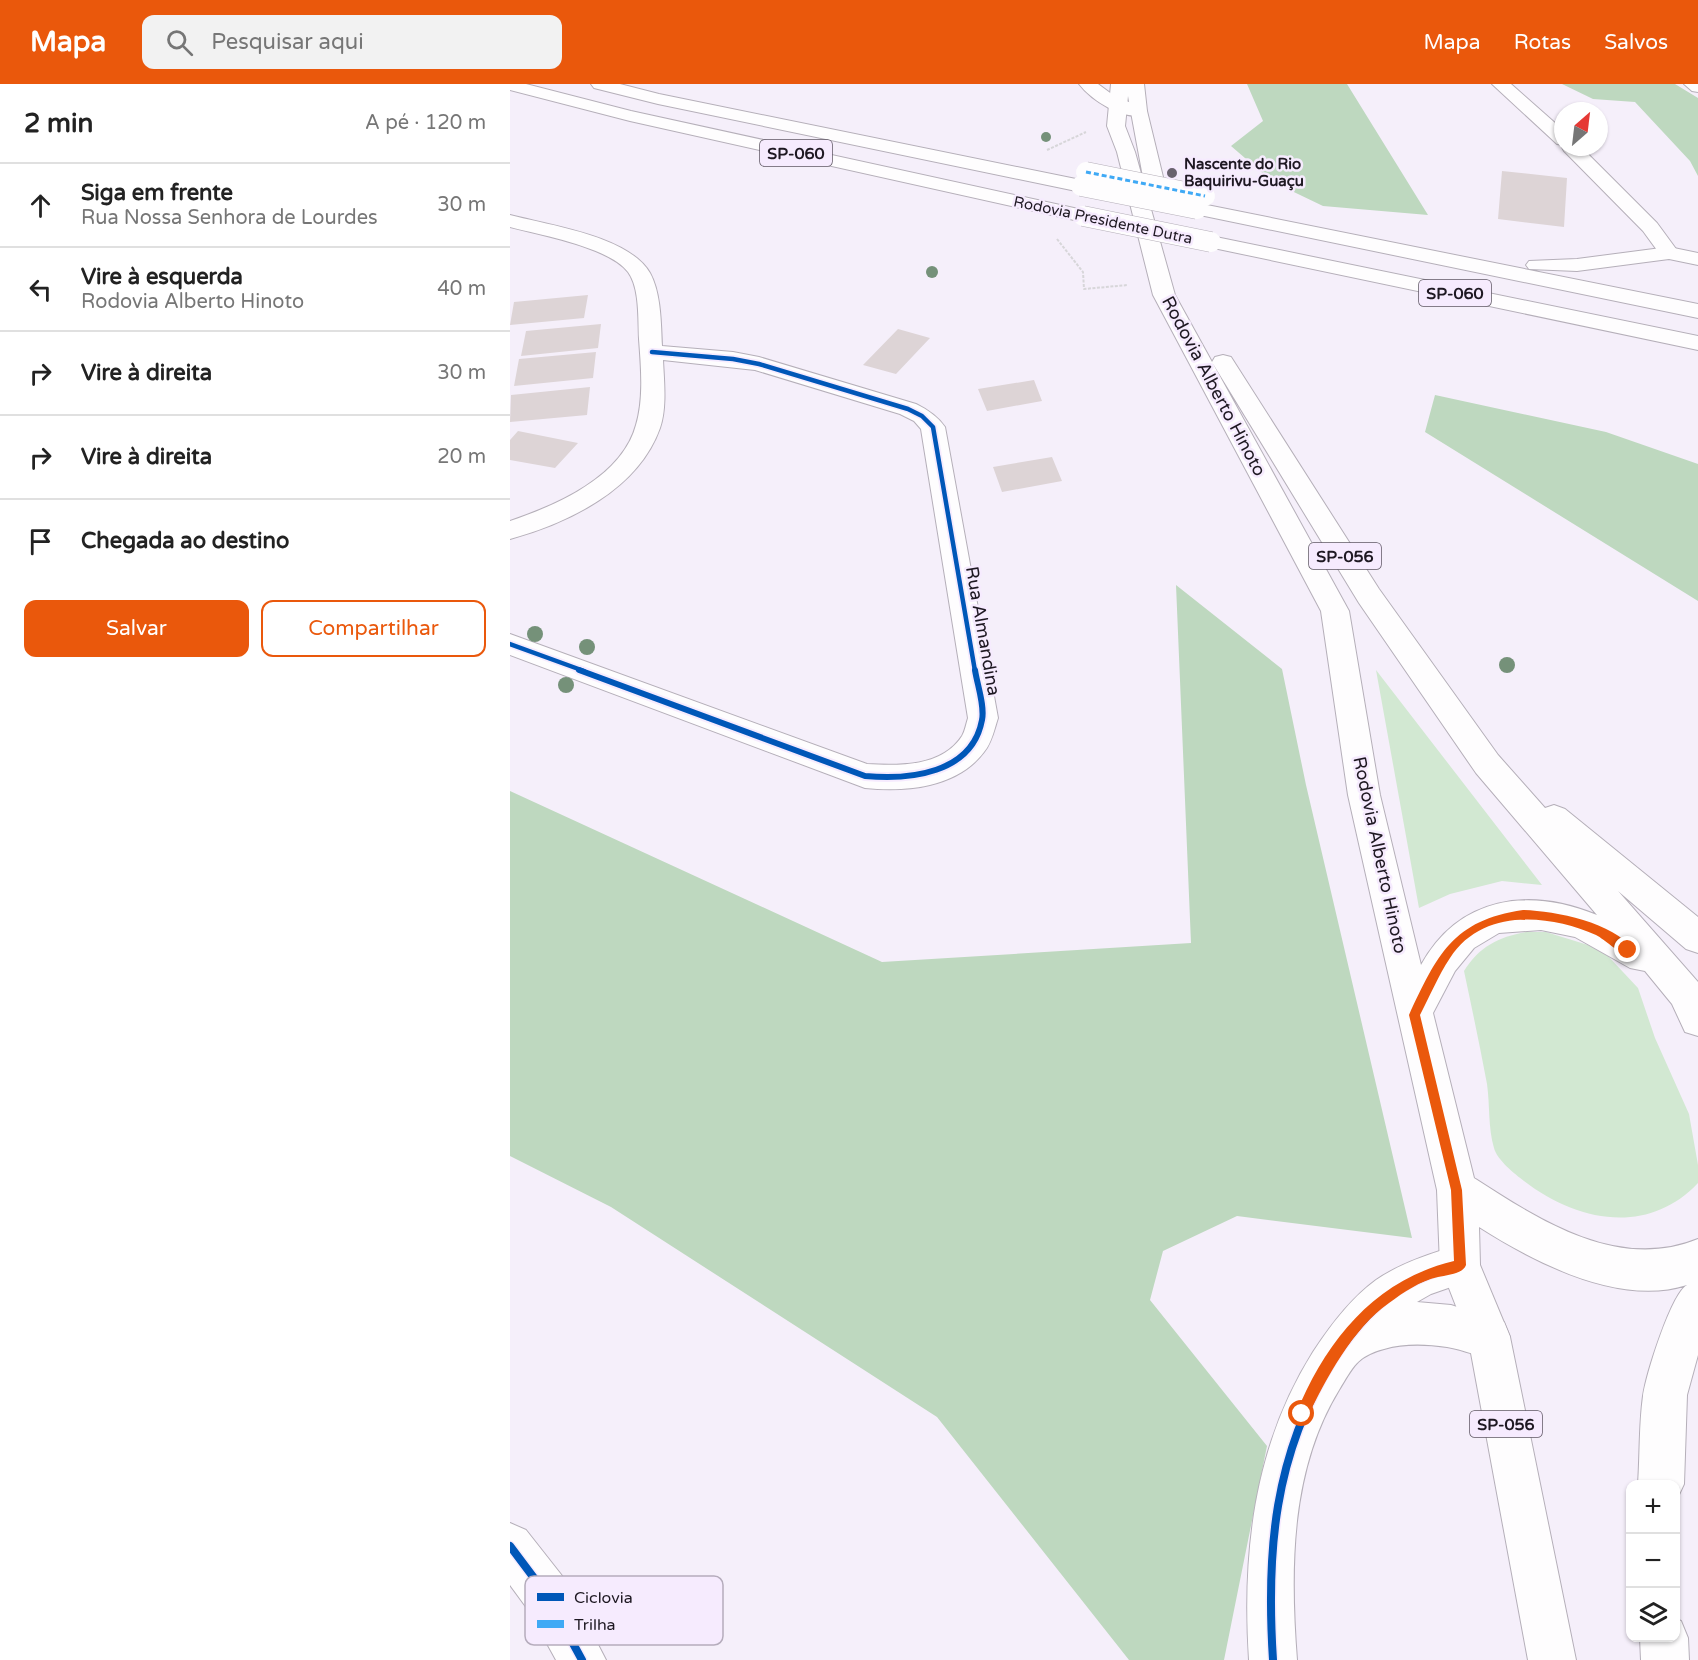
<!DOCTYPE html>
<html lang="pt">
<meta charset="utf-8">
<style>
body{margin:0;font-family:"Varela Round",sans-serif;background:#f2f2f2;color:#222}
.controls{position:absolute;right:18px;bottom:18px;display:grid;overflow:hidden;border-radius:12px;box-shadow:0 2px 4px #0004}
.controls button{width:54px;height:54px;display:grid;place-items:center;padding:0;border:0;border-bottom:2px solid #e0e0e0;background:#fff;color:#222;font:30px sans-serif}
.compass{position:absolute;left:1044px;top:18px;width:54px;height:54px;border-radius:50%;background:#fff;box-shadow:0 2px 4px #0004;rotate:28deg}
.stop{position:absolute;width:18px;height:18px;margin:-14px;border:4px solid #ea580c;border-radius:50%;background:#fff}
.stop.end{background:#ea580c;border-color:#fff;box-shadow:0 2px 6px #0008}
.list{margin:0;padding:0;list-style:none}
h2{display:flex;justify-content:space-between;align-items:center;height:78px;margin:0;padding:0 24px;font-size:26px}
h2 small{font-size:20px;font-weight:400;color:#767676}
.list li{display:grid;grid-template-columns:39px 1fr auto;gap:18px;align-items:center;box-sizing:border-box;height:84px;padding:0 24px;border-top:2px solid #e0e0e0}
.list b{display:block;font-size:22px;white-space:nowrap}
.list p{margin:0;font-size:20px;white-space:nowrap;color:#767676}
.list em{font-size:20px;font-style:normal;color:#767676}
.actions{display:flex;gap:12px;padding:18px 24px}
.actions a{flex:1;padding:14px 0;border:2px solid #ea580c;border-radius:12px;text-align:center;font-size:21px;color:#ea580c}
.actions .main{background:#ea580c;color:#fff}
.icon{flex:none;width:33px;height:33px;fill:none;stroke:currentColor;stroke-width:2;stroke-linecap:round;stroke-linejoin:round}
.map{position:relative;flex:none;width:1188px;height:1576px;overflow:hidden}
header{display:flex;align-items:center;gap:36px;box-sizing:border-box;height:84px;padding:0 30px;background:#ea580c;color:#fff}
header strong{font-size:28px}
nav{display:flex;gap:33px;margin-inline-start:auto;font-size:21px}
.search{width:420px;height:54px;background:#f2f2f2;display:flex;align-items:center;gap:15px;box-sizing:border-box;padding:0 21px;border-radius:12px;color:#767676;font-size:22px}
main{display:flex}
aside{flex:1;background:#fff}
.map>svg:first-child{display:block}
.green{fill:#d2e8d2}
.forest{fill:#bed8bf}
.building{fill:#ddd4d6}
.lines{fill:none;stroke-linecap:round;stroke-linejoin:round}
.minor-casing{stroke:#b5afb9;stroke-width:2}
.major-casing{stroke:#b5afb9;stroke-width:2}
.highway-casing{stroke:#b5afb9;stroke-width:2}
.path{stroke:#d7d6d9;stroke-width:2;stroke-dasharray:3 1.5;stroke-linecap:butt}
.minor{fill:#fefdfe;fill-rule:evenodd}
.major{fill:#fefdfe;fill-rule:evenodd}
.highway{fill:#fefdfe;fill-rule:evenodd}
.minor-bridge-casing{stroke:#b5afb9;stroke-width:21;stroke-linecap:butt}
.highway-bridge-casing{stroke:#b5afb9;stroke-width:21;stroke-linecap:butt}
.minor-bridge{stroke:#fefdfe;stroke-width:20}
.highway-bridge{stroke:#fefdfe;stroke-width:20}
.quiet{stroke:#3fa9f5;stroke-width:3;stroke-dasharray:5 3;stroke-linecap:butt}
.cycleway-far2-casing{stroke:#f6ebfe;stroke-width:8}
.cycleway-far1-casing{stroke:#f6ebfe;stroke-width:10}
.cycleway-casing{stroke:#f6ebfe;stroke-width:11}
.cycleway-far2{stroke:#0057b8;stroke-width:4.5}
.cycleway-far1{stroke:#0057b8;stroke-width:6}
.cycleway{stroke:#0057b8;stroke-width:8}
.tree{fill:#759179}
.route{fill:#ea580c}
.poi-dot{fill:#69636e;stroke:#f6ebfe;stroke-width:2}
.labels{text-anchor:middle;stroke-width:5;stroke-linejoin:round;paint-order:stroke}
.far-poi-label{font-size:15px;font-weight:bold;fill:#1e1822;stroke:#f6ebfe;text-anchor:start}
.far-street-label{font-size:15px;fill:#1e1822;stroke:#f6ebfe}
.shield{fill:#f6ebfe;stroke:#5f5764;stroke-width:1.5}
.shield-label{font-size:16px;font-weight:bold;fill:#1e1822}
.street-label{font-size:18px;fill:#1e1822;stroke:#f6ebfe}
.key{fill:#f6ebfe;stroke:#b5acbc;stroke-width:1.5}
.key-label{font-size:16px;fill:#1e1822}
</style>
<header>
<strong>Mapa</strong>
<div class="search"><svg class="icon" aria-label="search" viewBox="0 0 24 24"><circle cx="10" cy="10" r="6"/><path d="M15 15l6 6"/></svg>Pesquisar aqui</div>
<nav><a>Mapa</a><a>Rotas</a><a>Salvos</a></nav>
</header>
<main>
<aside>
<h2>2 min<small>A pé · 120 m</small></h2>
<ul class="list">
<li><svg class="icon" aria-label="ahead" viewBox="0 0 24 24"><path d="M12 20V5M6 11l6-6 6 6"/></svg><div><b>Siga em frente</b><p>Rua Nossa Senhora de Lourdes</p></div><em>30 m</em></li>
<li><svg class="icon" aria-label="left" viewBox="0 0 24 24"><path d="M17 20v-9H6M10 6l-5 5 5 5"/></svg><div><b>Vire à esquerda</b><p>Rodovia Alberto Hinoto</p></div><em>40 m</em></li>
<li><svg class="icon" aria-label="right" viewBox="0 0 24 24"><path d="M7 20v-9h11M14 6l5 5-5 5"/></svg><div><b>Vire à direita</b></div><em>30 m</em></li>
<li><svg class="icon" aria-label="right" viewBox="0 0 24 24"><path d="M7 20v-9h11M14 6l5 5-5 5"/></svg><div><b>Vire à direita</b></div><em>20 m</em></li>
<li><svg class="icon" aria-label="arrive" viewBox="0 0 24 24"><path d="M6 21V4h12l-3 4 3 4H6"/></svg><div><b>Chegada ao destino</b></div></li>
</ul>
<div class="actions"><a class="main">Salvar</a><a>Compartilhar</a></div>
</aside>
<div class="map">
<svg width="1188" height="1576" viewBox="0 0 1188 1576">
<rect width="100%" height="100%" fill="#f5effa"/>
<path class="green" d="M866,586l166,215 -40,-4 -52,13 -31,14z
M1016,848h20l42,13 20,11 30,32 17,50 34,76 9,51v18c-50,53 -121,39 -174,-2 -9,-7 -27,-21 -30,-33 -6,-20 -4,-43 -7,-64 -7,-38 -15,-75 -23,-113 15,-24 34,-34 62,-39z"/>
<path class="forest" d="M737,0h100l81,131 -105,-9 -50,-24 -42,-36 32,-25z
M1052,0h113l23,14v78l-8,-15 -55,-59 -42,-3z
M925,311l171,37 92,32v137l-273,-169z
M666,501l106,84 24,116 106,453 -175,-22 -74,35 -13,49 117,146 -43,214h-95l-192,-243 -326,-210 -101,-51v-365l372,171 309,-19z"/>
<path class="building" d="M992,87l65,7 -3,49 -66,-8z
M78,211l-4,23 -74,7 4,-23z
M91,240l-3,24 -77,8 5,-25z
M388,245l32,9 -34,36 -33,-9z
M86,268l-3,26 -79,8 5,-27z
M524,296l8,21 -55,10 -9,-22z
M80,303l-3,28 -77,7 1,-27z
M8,347l60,12 -23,25 -45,-8v-20z
M542,373l10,24 -60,11 -9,-25z"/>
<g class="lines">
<g class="minor-casing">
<path id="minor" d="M569,0h19l19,14 27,9 3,4 -3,4c-21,5 -52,-14 -65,-31z
M1174,0h14v8l-6,-1z
M0,131c38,10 119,21 140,58 11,20 11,50 12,73l71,6 26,5 157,47c12,6 21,12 29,23l53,291c-4,12 -6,24 -14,34 -27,36 -78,40 -119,36l-355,-133v-21l357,130c32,2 75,3 95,-28 3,-5 4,-12 6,-18l-47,-289 -7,-8 -14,-7 -145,-44 -92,-10c1,21 4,48 -3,68 -22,62 -92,95 -150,111v-18c47,-16 112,-44 126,-96 8,-26 5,-59 3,-86 -1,-19 1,-51 -11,-67 -19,-25 -88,-37 -118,-45z
M950,1161l14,6 6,14 -6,14 -43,15 -14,8 34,3 53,17 6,15 -6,15c-23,9 -33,-1 -57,-5 -21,-3 -42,-4 -63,2 -27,7 -31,18 -45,41 -49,80 -49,180 -42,270h-48c-7,-108 5,-214 64,-308 17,-26 37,-53 63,-72 25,-17 55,-27 84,-35z
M0,1439l16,7 37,47 43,83h-50l-27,-49 -19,-26z"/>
</g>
<g class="major-casing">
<path id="major" d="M601,0h33l3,27 16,66 -3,4h-14l-3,-4 -15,-81 -3,30 10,26 40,143 37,67 3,-5 8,-2 8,2 148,232 119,166 47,53 9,-3 11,4 133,108v36l-12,-4 -68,-58 80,91v54l-13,-4 -13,-28 -27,-33 -15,-3 -55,-31 -34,-7 -42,3 -25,15 -19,23 -22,42 41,165c65,42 144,94 224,61v116l-11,40 -3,89 -8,17v-17h-38c2,-29 1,-60 5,-88 3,-21 28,-102 44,-111 -68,22 -153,-23 -208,-58l1,38 30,72 66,323h-48l-60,-323 -28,-72 -3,-75 -89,-395 -27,-184 -168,-316 -36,-143 -10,-26zM702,278l147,241 117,170 121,142c-68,-28 -138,-19 -176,50l-41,-170 -31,-184z
M982,0h19l52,46v17h18l76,76 22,30 -3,4 -7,2 -7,-2 -19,-26 -79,-80 -2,-4 1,-2 -6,-1z
M1166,1535l5,2 7,17 1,22h-48l-1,-22h36z"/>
</g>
<g class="highway-casing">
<path id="highway" d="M0,0h16l105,27 452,99 7,2 3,4 -3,4 -7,2 -453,-101 -120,-31z
M81,0h29l39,10 422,86 7,2 3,4 -3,4 -7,2 -423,-88 -64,-16z
M687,119l501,101v14l-508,-105 -3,-4 3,-4z
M701,152l487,100v14l-494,-104 -3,-4 3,-4z
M1159,163l29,6v12l-29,-6 -92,12 -48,-2 -3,-4 3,-4 48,-2z"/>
</g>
<path class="path" d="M537,66l39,-18
M547,155l26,33 1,17 44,-4"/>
<use href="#minor" class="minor"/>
<use href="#major" class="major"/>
<use href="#highway" class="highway"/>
<g class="minor-bridge-casing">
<path id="minor-bridge" d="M576,88l119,24"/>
</g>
<g class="highway-bridge-casing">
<path id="highway-bridge" d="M571,102l116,23
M573,132l128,26"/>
</g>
<use href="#minor-bridge" class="minor-bridge"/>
<use href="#highway-bridge" class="highway-bridge"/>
<path class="quiet" d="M576,88l119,24"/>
<g class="cycleway-far2-casing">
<path id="cycleway-far2" d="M142,268l81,7 26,5 149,45 14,7 11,11 42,244
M0,560l74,27"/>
</g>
<g class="cycleway-far1-casing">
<path id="cycleway-far1" d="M69,586l286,106c44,4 107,-2 117,-56 3,-14 -5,-36 -7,-50"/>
</g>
<g class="cycleway-casing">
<path id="cycleway" d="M0,1462l36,48 36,66
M763,1576c-7,-108 1,-205 59,-299 19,-29 42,-58 73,-75 17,-10 36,-16 55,-21"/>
</g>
<use href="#cycleway-far2" class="cycleway-far2"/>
<use href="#cycleway-far1" class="cycleway-far1"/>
<use href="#cycleway" class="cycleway"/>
</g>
<g class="tree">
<circle cx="536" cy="53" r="5"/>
<circle cx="422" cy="188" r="6"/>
<circle cx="25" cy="550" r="8"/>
<circle cx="77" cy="563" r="8"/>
<circle cx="997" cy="581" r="8"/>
<circle cx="56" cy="601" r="8"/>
</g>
<path class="route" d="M1013,826c31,1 91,12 110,40l-2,3c-11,3 -25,-13 -35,-18 -47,-21 -114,-27 -146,23 -12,18 -20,38 -30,57l42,175 4,75c-3,9 -19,10 -28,12 -18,4 -34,15 -49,26 -36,25 -63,76 -82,115l-5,2 -4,-2 -2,-4c30,-74 79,-134 158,-153l-3,-71 -42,-175c28,-60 44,-95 114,-105z"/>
<circle class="poi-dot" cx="662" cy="89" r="6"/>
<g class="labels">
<g class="far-poi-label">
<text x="674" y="85">Nascente do Rio<tspan x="674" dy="17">Baquirivu-Guaçu</tspan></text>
</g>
<g class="far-street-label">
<text transform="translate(593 136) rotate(12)" y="5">Rodovia Presidente Dutra</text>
</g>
<g class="shield">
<rect x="250" y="56" width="72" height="26" rx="4.5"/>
<rect x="909" y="196" width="72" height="26" rx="4.5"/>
<rect x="799" y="459" width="72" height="26" rx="4.5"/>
<rect x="960" y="1327" width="72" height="26" rx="4.5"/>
</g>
<g class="shield-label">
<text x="286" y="75">SP-060</text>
<text x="945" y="215">SP-060</text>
<text x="835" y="478">SP-056</text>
<text x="996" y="1346">SP-056</text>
</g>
<g class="street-label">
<text transform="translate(704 302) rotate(62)" y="6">Rodovia Alberto Hinoto</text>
<text transform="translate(473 547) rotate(80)" y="6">Rua Almandina</text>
<text transform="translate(870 771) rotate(78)" y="6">Rodovia Alberto Hinoto</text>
</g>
</g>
<rect x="15" y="1492" width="198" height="69" rx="9" class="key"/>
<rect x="27" y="1509" width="27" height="8" fill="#0057b8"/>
<rect x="27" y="1536" width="27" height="8" fill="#3fa9f5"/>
<g class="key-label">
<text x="64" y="1519">Ciclovia</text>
<text x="64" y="1546">Trilha</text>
</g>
</svg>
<div class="controls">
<button>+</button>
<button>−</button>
<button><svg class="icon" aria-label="layers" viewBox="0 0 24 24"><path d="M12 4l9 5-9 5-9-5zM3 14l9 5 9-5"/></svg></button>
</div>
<svg class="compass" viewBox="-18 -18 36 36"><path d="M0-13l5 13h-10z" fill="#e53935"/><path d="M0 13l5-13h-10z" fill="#767676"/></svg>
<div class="stop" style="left:792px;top:1330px"></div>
<div class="stop end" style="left:1118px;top:866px"></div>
</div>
</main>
